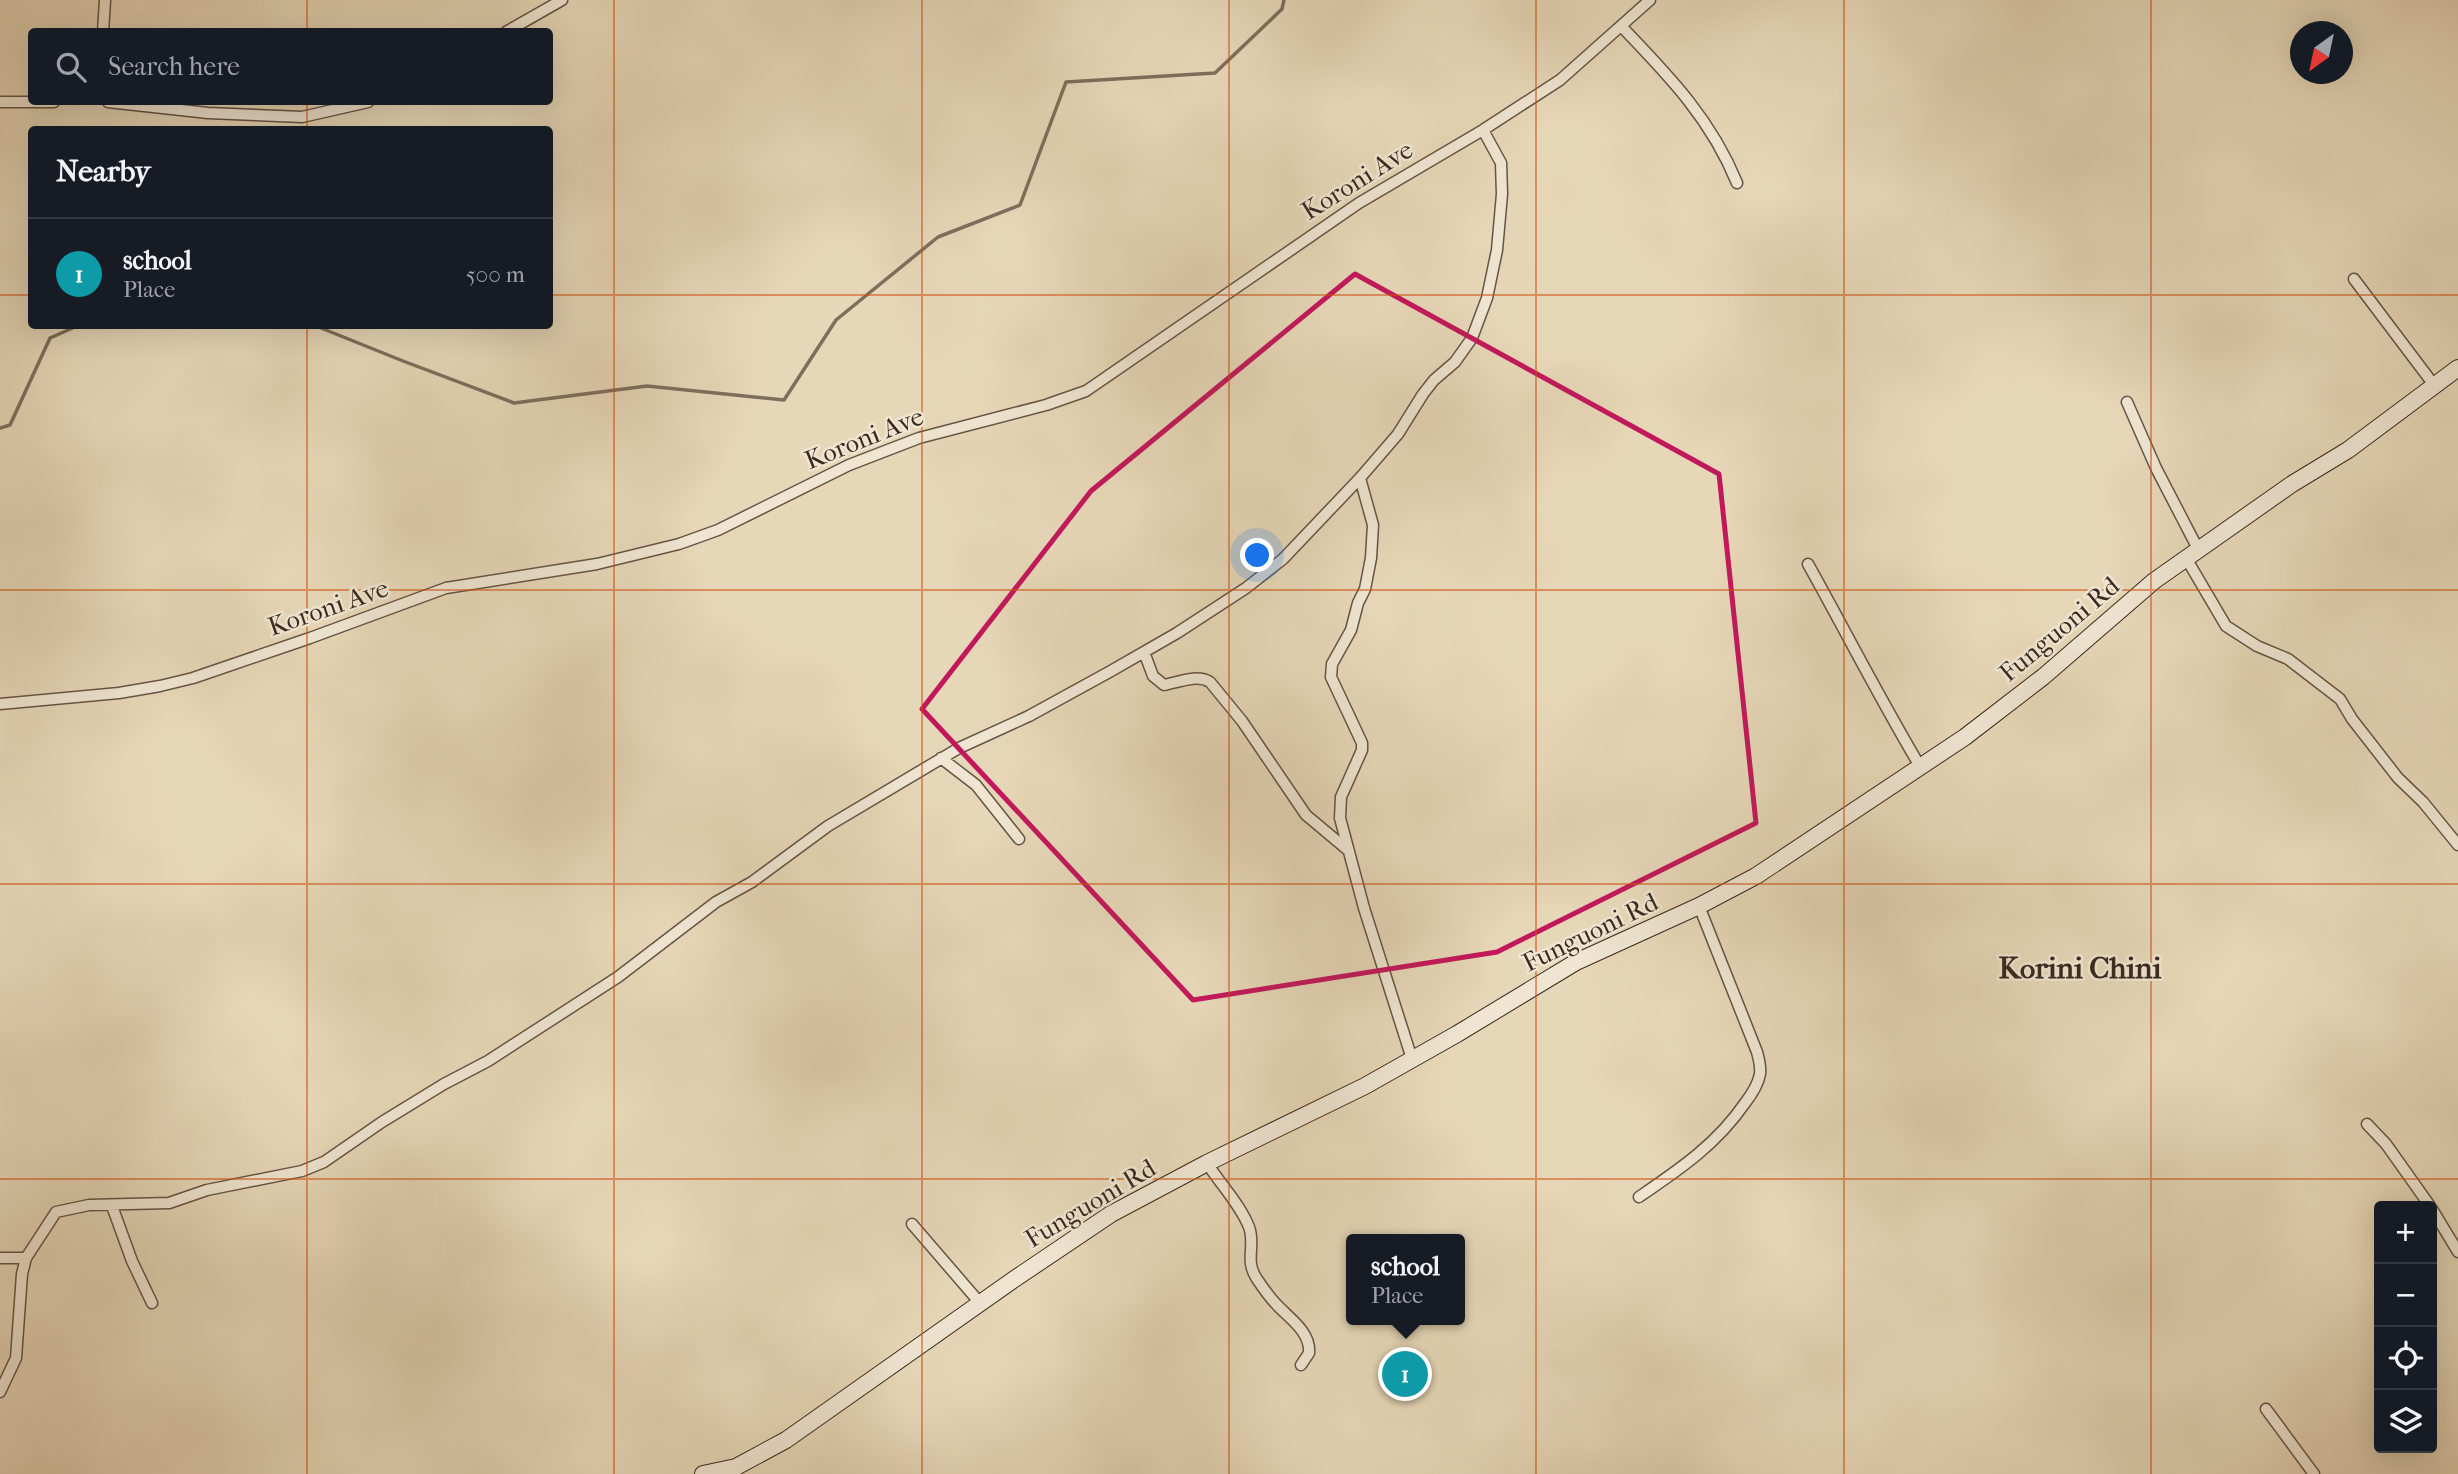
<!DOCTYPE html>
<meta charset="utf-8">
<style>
body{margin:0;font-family:"IM FELL French Canon",serif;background:#242831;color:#f1f3f6}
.controls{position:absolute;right:21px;bottom:21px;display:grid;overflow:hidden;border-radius:7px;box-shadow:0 7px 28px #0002}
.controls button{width:63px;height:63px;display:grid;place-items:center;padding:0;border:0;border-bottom:2px solid #363941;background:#171b24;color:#f1f3f6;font:35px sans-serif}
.compass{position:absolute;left:2290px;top:21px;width:63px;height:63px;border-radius:50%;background:#171b24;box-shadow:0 7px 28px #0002;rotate:213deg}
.you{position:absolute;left:1258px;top:556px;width:24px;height:24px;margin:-18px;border:5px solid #fff;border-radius:50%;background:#1a73e8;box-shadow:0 0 0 10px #1a73e833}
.badge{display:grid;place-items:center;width:46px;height:46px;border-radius:50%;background:#c59692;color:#fff;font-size:23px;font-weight:700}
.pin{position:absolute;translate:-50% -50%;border:4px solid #fff;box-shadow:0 2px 7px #0006}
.popup{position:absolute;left:1346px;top:1234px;width:119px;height:91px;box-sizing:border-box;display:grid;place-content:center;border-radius:7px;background:#171b24;filter:drop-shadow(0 2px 5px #0005);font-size:23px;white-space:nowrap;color:#9ea1a6}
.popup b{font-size:26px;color:#f1f3f6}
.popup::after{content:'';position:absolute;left:50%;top:100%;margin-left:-14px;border:14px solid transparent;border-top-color:#171b24}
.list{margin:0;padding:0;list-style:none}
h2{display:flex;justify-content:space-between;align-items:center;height:91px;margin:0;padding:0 28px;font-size:30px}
h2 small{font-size:23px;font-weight:400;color:#9ea1a6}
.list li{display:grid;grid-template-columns:46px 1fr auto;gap:21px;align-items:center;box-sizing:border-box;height:112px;padding:0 28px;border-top:2px solid #363941}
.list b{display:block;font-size:26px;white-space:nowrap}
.list p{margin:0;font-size:23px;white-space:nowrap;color:#9ea1a6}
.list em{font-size:23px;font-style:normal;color:#9ea1a6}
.icon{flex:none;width:38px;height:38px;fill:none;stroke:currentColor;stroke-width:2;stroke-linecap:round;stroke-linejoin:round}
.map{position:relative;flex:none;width:2458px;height:1474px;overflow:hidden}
.search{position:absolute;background:#171b24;box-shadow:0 7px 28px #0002;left:28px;top:28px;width:525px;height:77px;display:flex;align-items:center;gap:18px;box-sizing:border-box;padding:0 24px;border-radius:7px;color:#9ea1a6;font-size:26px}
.panel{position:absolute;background:#171b24;box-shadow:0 7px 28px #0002;left:28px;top:126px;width:525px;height:203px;border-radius:7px}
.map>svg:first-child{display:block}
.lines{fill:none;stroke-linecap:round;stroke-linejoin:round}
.stream{stroke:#7e6e5c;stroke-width:3.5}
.street-casing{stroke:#655445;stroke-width:13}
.secondary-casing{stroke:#3a291f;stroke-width:18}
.street{stroke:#efe5d1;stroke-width:10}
.secondary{stroke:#efe5d1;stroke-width:16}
.marked{fill:none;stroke:#c2185b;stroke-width:5;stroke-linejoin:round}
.grid{fill:none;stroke:#ce520f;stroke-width:2;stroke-opacity:0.55}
.labels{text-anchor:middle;stroke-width:5;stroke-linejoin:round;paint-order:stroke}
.street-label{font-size:26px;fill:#3a291f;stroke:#efe5d1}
.quarter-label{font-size:30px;font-weight:bold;fill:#3a291f;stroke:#efe5d1}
</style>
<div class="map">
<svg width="2458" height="1474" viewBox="0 0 2458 1474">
<rect width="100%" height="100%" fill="#e6d7b8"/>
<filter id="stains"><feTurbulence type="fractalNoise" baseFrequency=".00286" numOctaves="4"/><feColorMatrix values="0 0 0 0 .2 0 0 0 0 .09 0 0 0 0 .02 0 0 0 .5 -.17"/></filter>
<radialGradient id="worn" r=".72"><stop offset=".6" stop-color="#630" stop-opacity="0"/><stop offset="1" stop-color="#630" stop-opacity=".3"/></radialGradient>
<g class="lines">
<path class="stream" d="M316,326l87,35 111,42 133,-17 137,14 52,-80 102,-83 82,-32 46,-123 149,-9 67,-64 2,-9
M0,428l10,-3 40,-87 27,-12"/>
<g class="street-casing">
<path id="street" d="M1622,27c47,49 89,92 115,156
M103,32l2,-32
M506,32l56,-32
M0,102h54
M108,102l100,11 94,4 66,-15
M2354,279l80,106
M2127,402l29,66 42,81
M1360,478l13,47 -2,33 -6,31 -7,14 -7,27 -19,34 -1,13 31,66v7l-21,47 -1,21 24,90 48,151
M2186,558l40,68 31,20 31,13 52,40 12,20 46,59 25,24 35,43
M1808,564c38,68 73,137 113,204
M1144,652l9,24 11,9c15,-3 33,-11 46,-3l32,39 64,94 43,36
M0,704l119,-11 41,-7 33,-8 117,-40 136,-50 151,-24 82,-20 39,-14 131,-65 70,-27 127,-33 40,-14 273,-188 124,-73 77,-50 90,-80
M941,758l35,27 43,54
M2367,1124l19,20 44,62
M1207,1163c13,21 33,41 42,64 7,19 -5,33 8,52 6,9 12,18 20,26 12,13 34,27 32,48l-8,12
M1639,1197c41,-28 78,-53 106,-94 7,-9 13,-18 15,-29 1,-8 -1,-14 -3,-22l-58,-146
M112,1206l20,55 20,42
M2432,1209l26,43
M912,1224l68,79
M0,1258h26
M0,1392l16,-34 6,-84 4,-16 30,-46 33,-7 80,-2 38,-13 95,-19 22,-9 58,-40 62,-38 44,-23 130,-84 98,-75 36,-20 76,-56 131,-78 70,-32 82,-45 66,-38 69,-45 37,-29 77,-81 38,-44 25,-40 11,-14 21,-18 17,-24 15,-40 10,-48 5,-56 -1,-31 -18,-33
M2266,1409l48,65"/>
</g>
<g class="secondary-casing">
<path id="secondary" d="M703,1474l33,-7 50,-27 227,-160 98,-66 96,-51 158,-77 92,-52 119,-72 123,-56 57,-30 209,-139 78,-60 111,-96 138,-97 56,-34 110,-82"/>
</g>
<use href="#street" class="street"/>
<use href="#secondary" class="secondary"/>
</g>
<path class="marked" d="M1355,274l364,200 37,349 -259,129 -304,48 -271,-291 169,-218z"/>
<path class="grid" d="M307,0v32M614,0v1474M922,0v1474M1229,0v1474M1536,0v1474M1844,0v1474M2151,0v1474M307,102v28M0,295h32M550,295h1908M307,326v1148M0,590h2458M0,884h2458M0,1179h2458"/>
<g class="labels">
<g class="street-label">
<text transform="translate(1357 180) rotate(-32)" y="9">Koroni Ave</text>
<text transform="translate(864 438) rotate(-22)" y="9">Koroni Ave</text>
<text transform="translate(328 607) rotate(-19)" y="9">Koroni Ave</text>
<text transform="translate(2059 629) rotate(-40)" y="9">Funguoni Rd</text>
<text transform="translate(1590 932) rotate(-26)" y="9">Funguoni Rd</text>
<text transform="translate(1090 1203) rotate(-31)" y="9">Funguoni Rd</text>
</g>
<g class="quarter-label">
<text x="2080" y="978">Korini Chini</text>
</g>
</g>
<rect width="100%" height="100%" filter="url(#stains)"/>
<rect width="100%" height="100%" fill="url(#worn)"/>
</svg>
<div class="controls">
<button>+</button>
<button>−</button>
<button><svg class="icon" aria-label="locate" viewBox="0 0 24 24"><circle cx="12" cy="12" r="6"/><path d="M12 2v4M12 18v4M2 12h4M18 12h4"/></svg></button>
<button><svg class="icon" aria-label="layers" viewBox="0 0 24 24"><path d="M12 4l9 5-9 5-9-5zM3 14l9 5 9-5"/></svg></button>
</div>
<svg class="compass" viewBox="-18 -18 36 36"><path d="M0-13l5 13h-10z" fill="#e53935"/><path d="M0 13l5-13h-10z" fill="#9ea1a6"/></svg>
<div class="you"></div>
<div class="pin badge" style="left:1405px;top:1374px;background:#0f9aa8">1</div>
<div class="popup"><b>school</b>Place</div>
<div class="search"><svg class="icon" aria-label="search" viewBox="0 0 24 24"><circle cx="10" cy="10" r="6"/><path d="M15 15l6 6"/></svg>Search here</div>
<section class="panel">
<h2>Nearby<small></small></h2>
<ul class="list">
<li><span class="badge" style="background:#0f9aa8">1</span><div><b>school</b><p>Place</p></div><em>500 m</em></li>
</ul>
</section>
</div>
